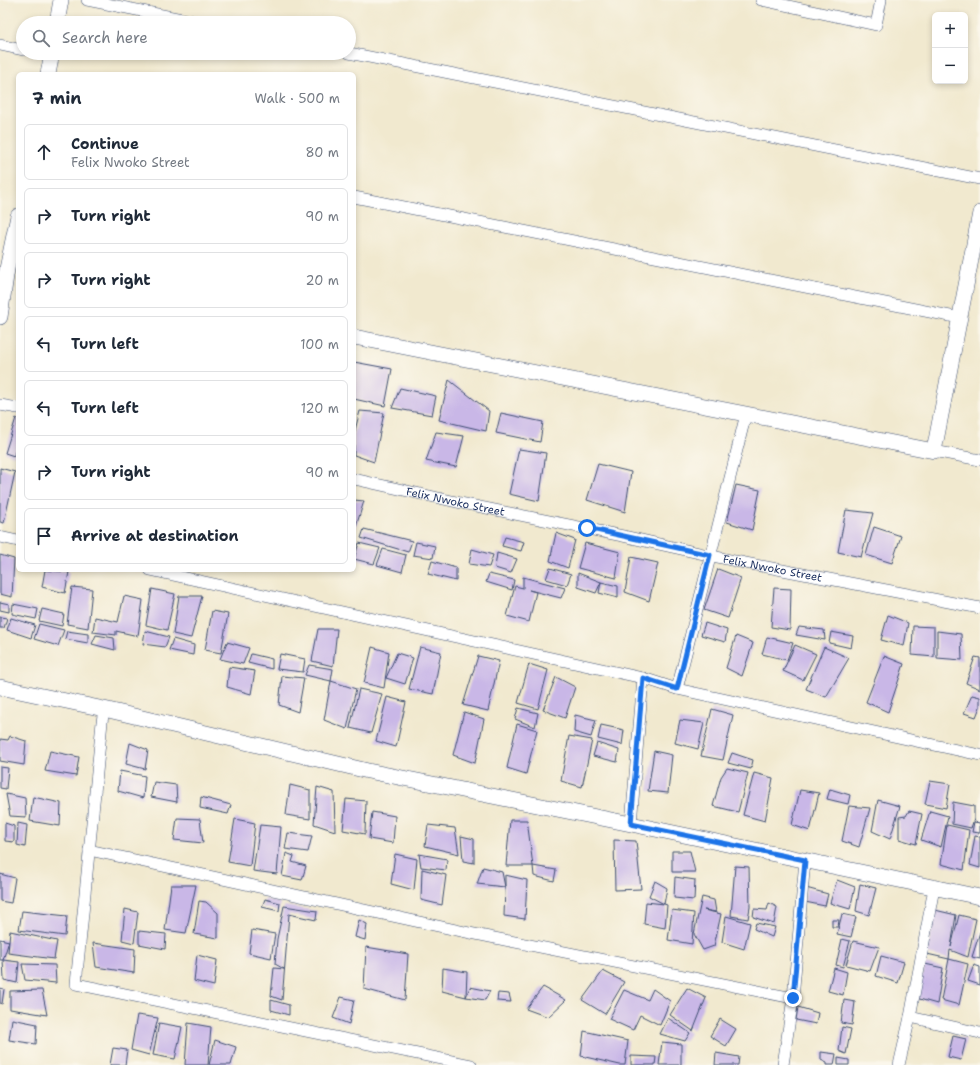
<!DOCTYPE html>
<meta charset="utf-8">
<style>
body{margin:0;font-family:"Shantell Sans",sans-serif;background:#f6f6f7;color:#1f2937}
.controls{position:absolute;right:12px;top:12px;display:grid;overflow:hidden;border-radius:6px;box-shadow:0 2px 6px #0003}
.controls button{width:36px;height:36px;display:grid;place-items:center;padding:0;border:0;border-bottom:1px solid #e0e1e3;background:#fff;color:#1f2937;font:20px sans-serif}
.stop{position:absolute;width:12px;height:12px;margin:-9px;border:3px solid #1a73e8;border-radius:50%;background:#fff}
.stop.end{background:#1a73e8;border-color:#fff;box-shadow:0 1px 4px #0008}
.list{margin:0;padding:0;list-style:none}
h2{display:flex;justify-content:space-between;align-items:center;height:52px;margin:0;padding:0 16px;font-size:17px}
h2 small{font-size:13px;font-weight:400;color:#747a83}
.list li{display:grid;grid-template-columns:26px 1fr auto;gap:12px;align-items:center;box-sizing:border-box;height:56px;margin:0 8px 8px;padding:0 8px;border:1px solid #e0e1e3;border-radius:6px}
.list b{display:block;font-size:15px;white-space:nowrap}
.list p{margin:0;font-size:13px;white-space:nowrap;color:#747a83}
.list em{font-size:13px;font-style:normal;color:#747a83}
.icon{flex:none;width:22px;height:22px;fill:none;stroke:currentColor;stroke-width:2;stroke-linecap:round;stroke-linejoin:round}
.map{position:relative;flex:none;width:980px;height:1065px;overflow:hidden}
.search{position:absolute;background:#fff;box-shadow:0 2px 6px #0003;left:16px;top:16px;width:340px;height:44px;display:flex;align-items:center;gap:10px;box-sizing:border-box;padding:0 14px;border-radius:22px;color:#747a83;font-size:15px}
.panel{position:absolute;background:#fff;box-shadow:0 2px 6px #0003;left:16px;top:72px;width:340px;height:500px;border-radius:6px}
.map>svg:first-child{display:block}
.building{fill:#c9b7e7}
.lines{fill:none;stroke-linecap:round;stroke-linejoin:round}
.street-casing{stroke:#3b4b6f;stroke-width:12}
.secondary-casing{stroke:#3b4b6f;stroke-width:16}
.street{stroke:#fff;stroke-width:11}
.secondary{stroke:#fff;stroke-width:15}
.route{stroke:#1a73e8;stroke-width:5}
.labels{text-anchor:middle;stroke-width:3;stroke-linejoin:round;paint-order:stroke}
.street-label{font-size:11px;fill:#1b2f5e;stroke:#fbf7ec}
</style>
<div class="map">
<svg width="980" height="1065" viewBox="0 0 980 1065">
<rect width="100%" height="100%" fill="#fbf7ec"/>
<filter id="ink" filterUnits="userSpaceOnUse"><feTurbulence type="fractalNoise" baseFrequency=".025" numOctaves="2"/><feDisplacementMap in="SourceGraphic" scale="8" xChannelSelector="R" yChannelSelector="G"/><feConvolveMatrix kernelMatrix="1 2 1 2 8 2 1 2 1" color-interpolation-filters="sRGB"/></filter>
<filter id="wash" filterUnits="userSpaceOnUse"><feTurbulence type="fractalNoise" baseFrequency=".012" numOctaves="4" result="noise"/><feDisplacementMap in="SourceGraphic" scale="16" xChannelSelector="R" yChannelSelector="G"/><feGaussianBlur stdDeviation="0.9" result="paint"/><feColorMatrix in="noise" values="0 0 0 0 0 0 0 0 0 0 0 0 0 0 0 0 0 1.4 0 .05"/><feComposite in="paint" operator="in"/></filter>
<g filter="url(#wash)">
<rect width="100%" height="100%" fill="#f1e9cf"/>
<g id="blocks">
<path class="building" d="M354,362l38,7 -7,37 -31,-7z
M449,380l40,31 -3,20 -47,-11z
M400,388l36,8 -4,19 -40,-7z
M360,411l24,2 -10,49 -20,-7v-21z
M501,413l42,9 -3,20 -44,-9z
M16,418l2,1v22l-4,15 -9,-3z
M436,432l28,4 -8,31 -30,-6z
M519,449l27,4 -7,48 -30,-7z
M598,464l33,8 -6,40 -38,-12z
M0,468l15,4 -11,51 -4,-1z
M736,485l24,5 -8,40 -25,-8z
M354,500l10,1 -10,32z
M846,510l27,3 -12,44 -23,-5z
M874,527l27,9 -9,27 -26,-8z
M364,529l48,12 -4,11 -47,-14z
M556,533l19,7 -7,28 -18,-7z
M505,537l19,5 -3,9 -19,-5z
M416,542l19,4 -2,12 -20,-3z
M359,543l21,5 -6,16 -20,-5z
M585,543l35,9 -4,26 -38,-10z
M383,549l23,6 -4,17 -25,-7z
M472,549l21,6 -4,12 -20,-3z
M497,553l20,6 -6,14 -16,-5z
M0,555l14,4 -2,38 -12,-3z
M631,557l27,6 -9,38 -24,-9z
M432,561l24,7v13l-28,-7z
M550,568l21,6 -4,11 -21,-6z
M718,569l23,9 -13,40 -24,-8z
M45,570l24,2 -4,21 -23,-6z
M578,573l23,9 17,4v12l-19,-5 2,-11 -5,11 -18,-6z
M489,574l25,6 -2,10 -26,-8z
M523,577l42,11 -4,10 -32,-8 7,2 -7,30 -22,-6 8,-30 8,2z
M72,587l20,2 -4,39 -21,-4z
M774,588l17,1 -1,41 -19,-3z
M152,589l23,5 -8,36 -21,-5z
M124,596l19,4 -5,36 -22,-5v4l-23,-3 2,-15 23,5z
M179,596h23l-11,42 -18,-4z
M0,602l9,2v8l-9,-2z
M13,604l25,5 -2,10 -24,-5z
M42,609l22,5 -2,12 -23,-5z
M212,611l16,3 -7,39 -16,-3z
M888,615l20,8 -4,23 -23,-6z
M0,617l7,1 -3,10h-4z
M11,618l24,7 -4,13 -24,-8z
M705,623l22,7 -2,12 -24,-7z
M39,624l25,6 -6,16 -24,-7z
M913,626l21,1v30l-22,-2z
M799,627l25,3 1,10 -29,-5z
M318,629h19l-4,37 -21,-5z
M67,631l21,3v9l-23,-4z
M145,631l24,6 -4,10 -22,-3z
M937,631l24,3 1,26 -25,-2z
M831,632l22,4 -2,12 -22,-5z
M96,635l18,3 1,12 -23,-6z
M736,636l17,7 -11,33 -16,-8z
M767,637l26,6 -6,17 -25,-6z
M173,639l21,6 -1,10 -24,-5z
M227,642l22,6 -6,16 -23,-5z
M795,645l21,9 -13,26 -20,-9z
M372,647l17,5 -5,36 -20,-5z
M420,647l21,5 -8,42 -24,-5z
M824,647l25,11 -23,39 -20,-8z
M397,653l16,5 -8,26 -19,-6z
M251,654l21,5v10l-24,-6z
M280,654l25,5 -2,13 -26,-3z
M478,656l21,5 -11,50 -25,-6z
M884,656l20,8 -16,48 -22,-10z
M975,657l5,1v31l-14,-6z
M529,664l19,6 -10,39 -20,-6z
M309,665l24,4 -2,12 -26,-6z
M229,667l26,4 -4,23 -24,-7z
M282,676l22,2 -6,34 -19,-7z
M556,677l19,10 -10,31 -22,-8z
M331,681l25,8 -9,40 -23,-9z
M359,689l23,5 -11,39 -21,-5z
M972,695l8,2v10l-4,10 -12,-4z
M387,697l19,5 -10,45 -20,-6z
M518,708l20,5 -3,14 -20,-8z
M712,709l21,6 -10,45 -22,-4z
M464,712l20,7 -9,44 -22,-8z
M575,715l21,5 -5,17 -17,-5z
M680,720l24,3 -6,26 -23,-6z
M517,724l20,6 -11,44 -19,-6z
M601,725l23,5 -2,15 -24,-6z
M10,736l16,5 -2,24 -24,-4v-22l8,1z
M569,736l23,4 -10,47 -21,-6z
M130,743l18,7 -3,19 -19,-5z
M597,743l22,7 -2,12 -24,-6z
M50,751l29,6 -3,19 -31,-5z
M654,751l18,4 -4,38 -20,-2z
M732,753l21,7 -2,9 -23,-6z
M0,767l8,1 -2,21 -6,-1z
M727,768l21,5 -10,39 -25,-6 8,-29z
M120,771l25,5 -2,22 -25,-7z
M754,773l19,5 -8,43 -22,-6z
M930,781l20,3 -4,24 -21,-4z
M154,782l22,3 1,17 -26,-5z
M290,785l20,5v29l-24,-4z
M317,787l17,5 1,39 -21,-7z
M830,789l20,6 -2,9 -21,-5z
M800,790l19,3 -9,38 -18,-6z
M6,794l19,4 1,19 -16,-1z
M33,797l28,6 -1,23 -30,-5z
M201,797l30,8 -3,9 -28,-6z
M346,799l20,2 -1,33 -22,-4z
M878,800l22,6 -10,33 -18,-8z
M953,802l21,4v13l-3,9 -19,-4z
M849,806l21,2 -11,39 -17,-6z
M909,811l13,3 -6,30 -17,-5v-22l7,-1z
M930,811l18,5 -7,31 -20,-7z
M372,812l23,4 -2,27 -24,-4z
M177,818l23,1 3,24 -29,-3z
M235,819l20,4 -5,43 -22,-4z
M510,820h17l6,46h-27z
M974,822l6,1v10l-8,-1z
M5,823l9,3v16l-9,-1z
M18,823l9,2 -2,22 -8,-2z
M260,825l21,2 -4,47 -24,-3z
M428,825l27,3 4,26 -34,-8z
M947,825l22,5 -5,40 -23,-6z
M288,833l24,3 -4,16 -23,-3z
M461,836l13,3v24l-11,-2z
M975,836l5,1v31l-10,-3z
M614,840l22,1 5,48 -26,1z
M672,851h18l5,21h-23z
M286,853l8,3 -2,6 14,4 -4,14 -20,-4z
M395,854l22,5 -3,31 -23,-6z
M419,854l28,5 -1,11 -25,-3z
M533,866l23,4 -2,11 -20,-5z
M735,866l14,1 1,40 -2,12 -17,-3z
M483,867l19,5 3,15v-12l22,5 -2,39 -21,-3 1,-29 -28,-3z
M422,869l24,6 -4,30 -21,-5z
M0,874l15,4 -4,25 -11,-2z
M675,877l20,3 -1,20 -20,-2z
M837,880l18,7 -5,22 -20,-6z
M655,881l12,7 -3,16 3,1 -2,23 -21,-4 2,-22 18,2 -15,-8z
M860,884l16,4 -7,27 -13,-4z
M171,885h25l-10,48 -21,-3z
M806,888l22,6 -3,12 -20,-4z
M702,897l12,3 2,12 -12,-2 17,4 -7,32 -11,4 -9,-16z
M265,899l15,4 -1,8 -17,-4z
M199,901l7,1 12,11v25l-24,-4z
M769,903l8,4 -3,17 -21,-7 1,-8 13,1z
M284,906l33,5 -1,9 -27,-6 -7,86 -11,-4 3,-28 10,1 -9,-5 2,-25z
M125,909l13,3 -4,31 -12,-3z
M672,910l22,3 -2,31 -24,-4z
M935,910l21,5 -5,32 8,-32 17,4 -8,38 -18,-7 -1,9 -22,-5z
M22,911l45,5 -2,20 -46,-6z
M842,914l14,3 -5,20 -14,-3z
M726,916l24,7 -6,26 -22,-7z
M359,920l8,4 -2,16 -10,-3z
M832,920h7l-1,7h-6z
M756,923l19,4 -3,10 -18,-8z
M252,930l23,4 -4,24 -22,-5z
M10,931l47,10 -3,18 -46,-6 1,-12 -6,19h-3v-21l9,2z
M139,931l27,3 -1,15 -26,-5z
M980,932v27l-8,-2z
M842,939l8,2 -7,26 -7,-2z
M853,941l26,6 -9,24 -24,-6z
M93,943l42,6 -1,24 -38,-6z
M366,947l42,7 -3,46 -41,-11z
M197,955l20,5 -3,26 -20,-5z
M881,956l23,6 -6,21 -22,-7z
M949,959l19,5 -9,41 -18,-5z
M3,960l16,2 -2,21 -13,-3z
M22,964l33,1 1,18 -31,-3z
M925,964l18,4 -6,36 -21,-6z
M974,965l6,2v18l-12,-4z
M443,968l24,4 -1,25 -24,-6z
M834,968l13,4 -4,23 -15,-4z
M603,971l21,11 -19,32 -23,-14z
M470,987l20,4 -5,9 -19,-3z
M543,987l23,13 -18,17 -22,-8z
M0,988l4,1 -2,15 -2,-1z
M687,988l19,10 -13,33 -23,-16z
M653,989l17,12 -10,24 -20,-10 -7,15 -24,-11 15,-29 24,10z
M42,990l5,25 -37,-6v-18z
M498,993l11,1 2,8 -14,-1z
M341,997l13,3 -5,24 -16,-6z
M271,1000l18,5v10l-18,-5z
M844,1000l11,2 -3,23 -11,-2z
M798,1007l20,6 -2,11 -20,-4z
M137,1015l21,3 -9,37 -18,-5z
M668,1018l22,15 -5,8 -25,-7z
M12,1019l25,5 -1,20 -27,-4z
M720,1019l16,10 -10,17 -16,-10z
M159,1023l23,4 -7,32 -22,-4z
M188,1023l23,4 -3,38h-23z
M842,1027l9,2 -5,25 -7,-3z
M584,1031l44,10 -3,24h-5l-39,-9z
M953,1036l13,3 -5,21 -13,-3z
M215,1040l21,7 -5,18h-22z
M662,1042l19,2v21h-22z
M113,1048l14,2 -2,15h-15z
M821,1052l15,2 -2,11h-7v-2l-6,-3z
M716,1053l23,4 -1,8h-23z
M631,1056l25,1 -1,8h-24z
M838,1058l11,2v5h-11z"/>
</g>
</g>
<g filter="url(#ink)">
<use href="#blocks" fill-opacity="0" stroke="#3b4b6f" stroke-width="1"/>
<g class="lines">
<g class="street-casing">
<g id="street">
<path d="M87,0l115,23"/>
<path d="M761,0l115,25 5,-25"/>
<path d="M0,45l23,5"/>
<path d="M349,53l631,126"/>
<path d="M354,197l606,121"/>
<path d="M0,405l18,3"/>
<path d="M934,451l46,9"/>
<path id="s1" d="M354,479l107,24 162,33 112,25 245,47"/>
<path d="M0,537l18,4"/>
<path d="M150,570l493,108 34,11 303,66"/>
<path d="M677,689l69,-275"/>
<path d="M104,709l-2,13 -26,262 395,81"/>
<path d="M631,824l12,-146"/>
<path d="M89,850l381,83 323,65"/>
<path d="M910,1017l70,16"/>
<path d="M783,1065l10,-67 12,-138"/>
<path d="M899,1065l11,-48 24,-129"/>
</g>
</g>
<g class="secondary-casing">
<path id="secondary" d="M57,23l4,-23
M48,74l4,-21
M0,317l7,-48 11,-53
M354,337l580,114 46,-238
M0,687l104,22 264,62 263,53 349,73"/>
</g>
<use href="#street" class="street"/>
<use href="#secondary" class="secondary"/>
</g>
</g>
<g class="lines" filter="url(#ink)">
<path class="route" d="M587,528l123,27 -33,134 -34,-11 -12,146 174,36 -12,138"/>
</g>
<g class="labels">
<g class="street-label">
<text dy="4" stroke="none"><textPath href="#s1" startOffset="104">Felix Nwoko Street</textPath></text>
<text dy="4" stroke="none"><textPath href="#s1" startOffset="428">Felix Nwoko Street</textPath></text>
</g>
</g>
</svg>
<div class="controls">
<button>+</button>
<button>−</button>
</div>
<div class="stop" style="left:587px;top:528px"></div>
<div class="stop end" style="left:793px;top:998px"></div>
<div class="search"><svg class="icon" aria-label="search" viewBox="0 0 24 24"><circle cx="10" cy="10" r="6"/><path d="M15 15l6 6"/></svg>Search here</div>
<section class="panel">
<h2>7 min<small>Walk · 500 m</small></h2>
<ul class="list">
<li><svg class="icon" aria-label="ahead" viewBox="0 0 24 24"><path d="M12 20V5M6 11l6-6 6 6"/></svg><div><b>Continue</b><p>Felix Nwoko Street</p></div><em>80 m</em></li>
<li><svg class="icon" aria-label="right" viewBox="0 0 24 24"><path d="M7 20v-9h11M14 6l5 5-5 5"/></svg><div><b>Turn right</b></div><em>90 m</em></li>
<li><svg class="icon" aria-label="right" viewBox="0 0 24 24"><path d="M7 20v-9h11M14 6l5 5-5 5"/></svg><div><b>Turn right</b></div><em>20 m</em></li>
<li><svg class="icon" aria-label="left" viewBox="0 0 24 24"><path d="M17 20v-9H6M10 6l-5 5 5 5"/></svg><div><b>Turn left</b></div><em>100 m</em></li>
<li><svg class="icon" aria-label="left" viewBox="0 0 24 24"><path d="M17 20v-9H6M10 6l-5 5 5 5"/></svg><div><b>Turn left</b></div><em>120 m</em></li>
<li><svg class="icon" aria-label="right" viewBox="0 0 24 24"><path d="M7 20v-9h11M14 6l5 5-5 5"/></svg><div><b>Turn right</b></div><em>90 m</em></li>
<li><svg class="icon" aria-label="arrive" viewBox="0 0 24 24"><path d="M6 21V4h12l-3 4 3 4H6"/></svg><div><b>Arrive at destination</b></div></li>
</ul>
</section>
</div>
